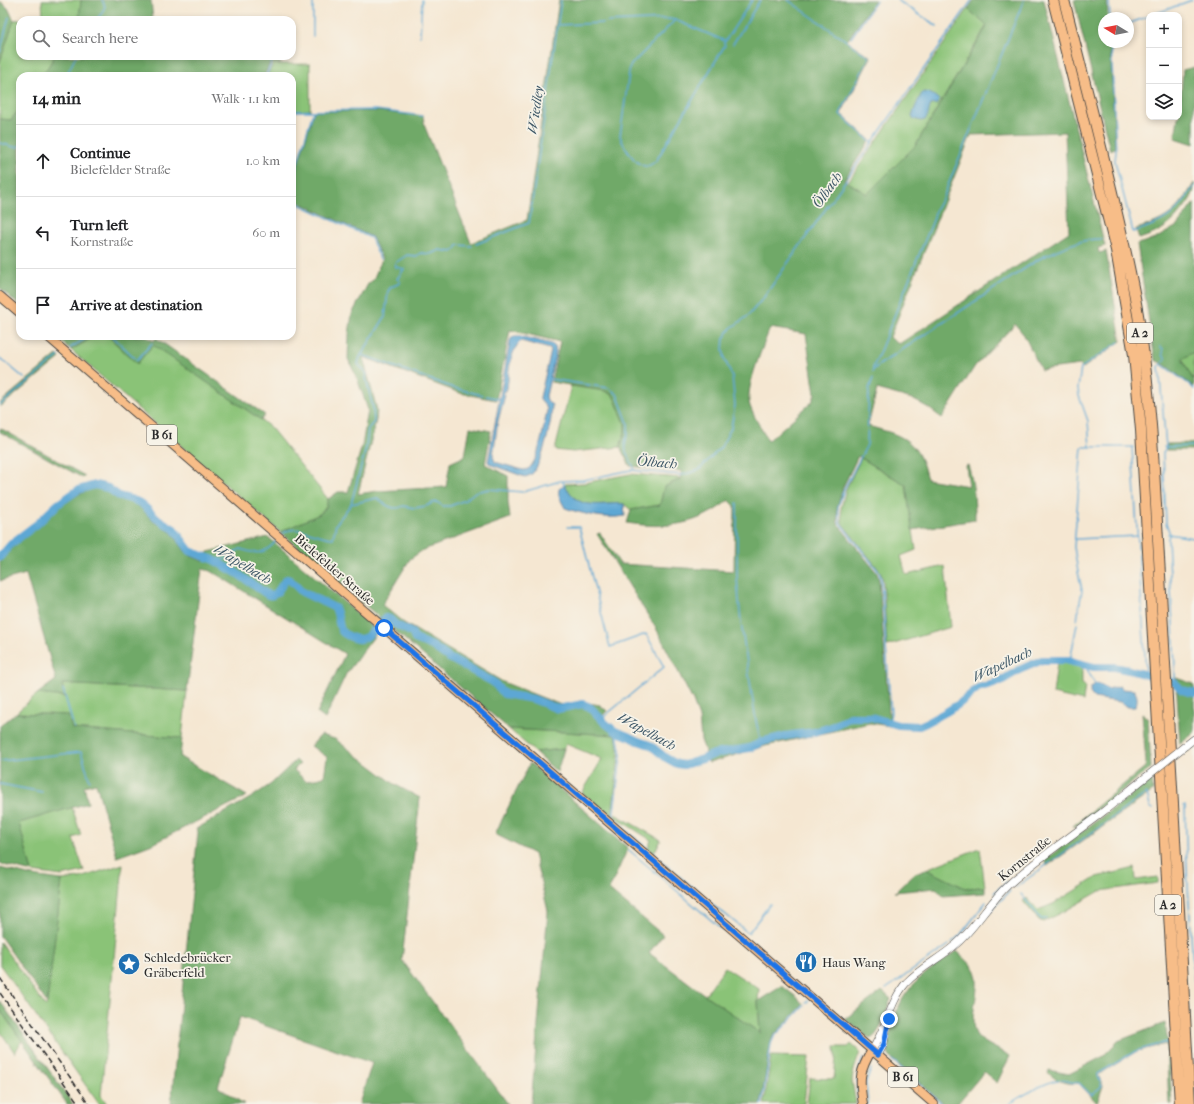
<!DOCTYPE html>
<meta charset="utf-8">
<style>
body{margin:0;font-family:"IM FELL French Canon",serif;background:#f6f6f6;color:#202124}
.controls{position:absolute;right:12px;top:12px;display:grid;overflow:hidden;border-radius:8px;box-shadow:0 2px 6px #0003}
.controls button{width:36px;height:36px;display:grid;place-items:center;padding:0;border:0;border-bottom:1px solid #e0e0e0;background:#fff;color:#202124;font:20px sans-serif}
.compass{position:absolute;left:1098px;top:12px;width:36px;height:36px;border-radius:50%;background:#fff;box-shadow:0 2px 6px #0003;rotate:280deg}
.stop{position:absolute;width:12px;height:12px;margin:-9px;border:3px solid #1a73e8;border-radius:50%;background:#fff}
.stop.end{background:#1a73e8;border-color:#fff;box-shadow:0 1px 4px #0008}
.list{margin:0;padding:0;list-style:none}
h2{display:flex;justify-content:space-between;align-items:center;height:52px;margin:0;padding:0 16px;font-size:17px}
h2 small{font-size:13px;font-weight:400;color:#757577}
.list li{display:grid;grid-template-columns:26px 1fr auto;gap:12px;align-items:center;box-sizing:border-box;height:72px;padding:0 16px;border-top:1px solid #e0e0e0}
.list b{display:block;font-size:15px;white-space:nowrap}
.list p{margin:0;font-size:13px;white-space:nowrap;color:#757577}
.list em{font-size:13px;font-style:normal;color:#757577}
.icon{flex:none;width:22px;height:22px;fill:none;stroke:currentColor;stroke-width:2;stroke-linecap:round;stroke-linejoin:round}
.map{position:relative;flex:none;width:1194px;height:1104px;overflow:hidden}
.search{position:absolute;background:#fff;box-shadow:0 2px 6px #0003;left:16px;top:16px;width:280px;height:44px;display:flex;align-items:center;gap:10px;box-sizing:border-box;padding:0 14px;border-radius:12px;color:#757577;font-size:15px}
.panel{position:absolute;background:#fff;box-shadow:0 2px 6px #0003;left:16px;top:72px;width:280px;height:268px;border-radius:12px}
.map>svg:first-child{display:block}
.green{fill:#8ac377;stroke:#5a7751}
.forest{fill:#6fa968;stroke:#4d6a4a;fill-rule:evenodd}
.water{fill:#5da7d4;stroke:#446980;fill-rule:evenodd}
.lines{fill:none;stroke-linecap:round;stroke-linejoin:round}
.stream{stroke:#5da7d4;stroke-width:1.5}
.river{stroke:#5da7d4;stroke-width:8}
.minor-casing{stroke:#494744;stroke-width:8}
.major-casing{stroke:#494744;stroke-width:10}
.highway-casing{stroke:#494744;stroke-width:12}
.minor{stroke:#fff;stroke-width:7}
.major{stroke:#f7bd88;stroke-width:8}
.highway{stroke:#f7bd88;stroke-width:10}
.rail{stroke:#2b2b2b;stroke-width:1.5;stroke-dasharray:6 3;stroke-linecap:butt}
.minor-bridge-casing{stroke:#494744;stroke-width:8;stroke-linecap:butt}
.minor-bridge{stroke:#fff;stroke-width:7}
.route{stroke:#1a73e8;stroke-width:5}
.labels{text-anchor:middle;stroke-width:3.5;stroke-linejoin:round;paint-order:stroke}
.shield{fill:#f7f3e8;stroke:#686764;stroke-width:1}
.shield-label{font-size:12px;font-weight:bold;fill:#2b2b2b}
.street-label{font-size:13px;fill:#2b2b2b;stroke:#f7f3e8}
.poi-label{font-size:13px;fill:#2b2b2b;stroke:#f7f3e8;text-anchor:start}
.water-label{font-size:14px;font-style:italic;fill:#3c5666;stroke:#f7f3e8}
</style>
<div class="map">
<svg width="1194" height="1104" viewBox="0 0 1194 1104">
<rect width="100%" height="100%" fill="#f7f3e8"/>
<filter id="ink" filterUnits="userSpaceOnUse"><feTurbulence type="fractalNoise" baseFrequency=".025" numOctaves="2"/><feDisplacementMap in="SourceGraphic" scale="8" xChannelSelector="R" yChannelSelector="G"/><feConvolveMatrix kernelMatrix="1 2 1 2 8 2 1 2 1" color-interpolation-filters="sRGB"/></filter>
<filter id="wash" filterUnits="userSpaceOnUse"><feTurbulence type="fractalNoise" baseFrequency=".012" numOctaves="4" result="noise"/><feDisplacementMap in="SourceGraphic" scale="16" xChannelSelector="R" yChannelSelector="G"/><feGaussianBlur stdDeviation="0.9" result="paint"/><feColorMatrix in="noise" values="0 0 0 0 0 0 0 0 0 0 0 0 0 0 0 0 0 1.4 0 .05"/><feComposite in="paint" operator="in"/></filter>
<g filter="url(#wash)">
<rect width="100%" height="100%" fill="#f5e7d2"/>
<path class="green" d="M42,0h39l-2,20h-59v36h35l-13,20h-22v32l-9,12 -11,-1v-57l14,-42 29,-2z
M968,9l19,16 -72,121 -48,48 -19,-12z
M273,64h37v46l-18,1v-35h-25z
M95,336h13l29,27 16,-19 108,76 10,8 57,71 -2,8 -6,7 -40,18 -209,-182z
M1194,352v26h-2l-10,-20z
M571,386l34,5 8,4 12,27v11l-5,14 -47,5 -18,-2z
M861,458l45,27 10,65 -15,6 5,19 39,-9 6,61 -64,19 -4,-66 -3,-9 -38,-48 -1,-15 5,-19z
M630,474l51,4 -1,1 -16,8 -4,18 -29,5 -7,-6c-14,-2 -36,5 -48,-5 -5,-3 -7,-9 -11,-13v-2l19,-1z
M1057,663h12l13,4v17l3,2 -2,15 -30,-7z
M62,684l125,7 -5,47 -111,-9 -3,-14 -52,-2 21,-19 28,3z
M509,729l107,6 3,20 -7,61 -30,-23 20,-34 -36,-15 -2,5 -29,3z
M72,807l9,28 -8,3 11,33 -22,5 -30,-4 -13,-49z
M615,814l46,26 -7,13 -6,-5 3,-8 -36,-23z
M980,848l5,39 -20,1 -39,-19z
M123,864l-22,231 6,9h-8l-99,-139v-23l46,65 16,-127 18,-2z
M1135,868l1,12 22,-3v6l-58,8 -37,21 -20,10 -4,-2 -16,-19 4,-3 11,12 15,-6 44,-27z
M725,967l34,22 -1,12 2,32 -55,-38z
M0,1010l22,30 -7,13 -15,-22z
M851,1044l9,8 -7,21 -1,8 4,23h-49l3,-26 24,1 2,-22 -1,-10h13z
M771,1056l38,1 -5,47h-40z"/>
<path class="forest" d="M81,0h70l2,20h-74z
M559,0h316l-28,41 24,16 -30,57 29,26 -26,40 23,14 48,-48 72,-120 -19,-17 6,-9h70l61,246 -7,2 1,5 7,-2 15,90 -38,27 -3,-3 -39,5 -17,-35 -9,-11 -40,42 -33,52 -15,-11 -15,-8 -35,-10 -9,37c23,7 43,9 53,34 3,6 4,13 6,19l42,7 -3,-20 2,-1c6,18 7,36 7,55l-63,10 -6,-45 -48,-29 -15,31 -6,21 1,16 39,49 2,7 11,146 -20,-3 -105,23 -56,17 -8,-23 -2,-22 -6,-17 -36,-71 -60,-96 3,-1 20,31 114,7 1,-65 -6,-6c-32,26 -63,29 -102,23l4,-13 29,-5 4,-18 16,-8 2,-8 -52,-5 -10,-19 5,-15v-9l-12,-28 -8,-4 -54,-9 9,-40 -50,-12 -14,70 -36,-7 -97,-36 14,53 -1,10 -18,74 19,-3 69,-4 4,-24 15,-7 5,-29 21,4 -6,33 23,12v25l2,17 -76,28 -11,4 -13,9 -28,46 22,18 99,59 58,23 22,-3 17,3 7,6 -9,9 18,15 -107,-6 -229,-197 40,-18 6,-7 2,-8 10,-7h10l14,-46 6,-36 -11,-32 -9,-19 1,-25 3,-20 16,-30 5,-4 9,-21 -10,-22 -80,-38v-15l22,-73h63l46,5 2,11 46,116 56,-23zM1065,132l4,100 -170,112 -5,-3 -4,-4 81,-202zM770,328l36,6 9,60 -3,8 -44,39c-4,-8 -18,-30 -19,-39 -2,-19 14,-55 21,-74z
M1074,0h33l1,18h-4v24h6l5,106 -5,2z
M0,1l8,7 6,12 -14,42z
M55,56h225v8l-10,-1 -6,13h-222z
M1194,67v77l-19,-6 3,-21h1l4,-47z
M20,108v198l-20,-18v-169l11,1z
M1194,183c0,12 -3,15 -10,25 -14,18 -23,24 -45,31l-3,-10c32,-9 42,-18 58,-46z
M1194,203v149l-12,7 10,19h2v9l-29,-22 -10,-5 -18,-116 18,-5 22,-13z
M55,336h40l-24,14z
M108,336h37l9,5 2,-3 109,77 -4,5 -108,-75 -16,19z
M57,355l3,3 -60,49v-4z
M0,428l85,48 -2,2 -83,-46z
M1194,443v7h-28l1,-6z
M94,488l13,2 11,8 12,3 9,5 15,16 7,3 11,8 13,18 6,5 12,5 5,-9 60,-15 110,94 -32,43 -21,45 -8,-6 28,-59 -134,-83 -9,-2 -15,122 -125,-7 3,13 -28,-3 19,-14 -30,-106 -26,7v-20l14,-15 25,-20 21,-20 19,-12z
M1176,678l18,6v49l-14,11z
M16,713l52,2 4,14 110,9 -2,19 67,39 -97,49 -33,12 -21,-74 -12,3 4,17 -69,20 13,49 -32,-8v-138z
M1142,714l6,4 3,50 -77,60 -1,-2 72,-59 1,-5z
M321,735l14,4 61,46 24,13 -18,162 106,144h-149l13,-41 -132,-46 -22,70 26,17h-73l27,-272 -2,-3 56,-32 19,-13 25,-24 4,4 -6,6 12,11 18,-4 3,-20 -16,-11z
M564,749l-7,23 -22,-20z
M530,763l98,85 -19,42 54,45 -14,18 56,42 55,38 -2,-32 24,-15 17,13 4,6 -30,31 -2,5 -10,63h-230l17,-193 -14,-57 -39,-20z
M1152,779l1,12 -106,75 -3,-6z
M0,868l32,8 30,4 -15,123 -47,-67z
M926,869l39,19 20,-1v6l-42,3 -7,-8 -41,4 20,-19z
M957,951c6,6 14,12 18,20 8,19 -10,51 3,66 7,7 24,14 32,19l-13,27 -13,-11 -27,32h-13l-54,-47c-5,-6 -1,-16 0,-23 10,-47 30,-57 67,-83z
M882,991l9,8c-5,11 -10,36 -21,40l-25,-20z
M0,1001l73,103h-6l-67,-94z
M1165,1023l3,21 4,60h-3l-3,-60 -29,7 -39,24 5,11 -6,17 -18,-20c-12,2 -22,-2 -31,-10l1,-3 20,4 33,-17 16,-16z"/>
<path class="water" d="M923,92c7,0 11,3 16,8l-1,4 -7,1c-3,5 -1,9 -6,15l-4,1 -7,-2 -2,-3c2,-6 8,-21 11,-24z
M515,336h5l32,8 3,3 1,5 -10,44 1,4 5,5c0,18 -8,50 -17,65 -2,4 -6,6 -10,7l-33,-12 -4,-3 22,-121 2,-4zM521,341l29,8 1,2 -11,46v3l6,7 1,3c-3,14 -7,45 -16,56 -2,3 -5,4 -8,4l-28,-8 -2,-6 5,-35 7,-26 -2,-2 1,-2h2c2,-4 1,-6 2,-10 0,-11 4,-33 13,-40z
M565,486c4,4 6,9 10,12 12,11 35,4 49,6l1,12c-19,4 -42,-2 -60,-8 -3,-6 -9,-14 -5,-21z
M1097,683l11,6 12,-3 2,3 12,1c4,6 4,11 1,17h-7l-8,-5 -26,-4 -4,-5c0,-6 2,-7 7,-10z"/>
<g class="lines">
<path class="stream" d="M788,0l80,56 1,2 -29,56 32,29
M897,0l40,26
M1109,0l1,18
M1152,15l40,-15
M96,20l6,-7 3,-7 -3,-6
M675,20l-45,46 -10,70c3,9 16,32 28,30 3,-1 5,-3 8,-5l69,-116 -1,-2 28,-43
M607,22l62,-3 6,1 50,21
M1128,24l21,-8
M557,25l46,-2
M313,36v-36
M420,36l2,-36
M851,38l26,-38
M1111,42l5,110 -1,9 18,71c30,-9 45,-18 61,-46
M733,44l27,-44
M0,52l9,-35
M66,76l10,-20
M266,76l5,-12 1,-8
M292,111l84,-1 47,6
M0,143l14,4h4l2,-2
M292,181l21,-69
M292,201l79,37 9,21
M476,244l53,-21 32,-223
M0,291l5,4
M112,336l25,24 15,-17
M1160,346l3,3v6l3,4 -7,7 7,81 -3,6 3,70 4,11 -2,4c2,49 7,97 7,145
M70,348l20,-12
M362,355l92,33 28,7
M0,358l24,20
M1161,364l29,21 4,4
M873,370l6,-5 160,-106c19,-10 42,-21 64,-20
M873,372v-4l61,-150 1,-7 9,-16 80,-195
M873,378l-4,11 -2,56 -23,44 -6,18 2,16 39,49 2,8 10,133 -2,9
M549,379l60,9 8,6 11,29v10l-3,10 1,9 9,18
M486,396l13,3
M0,405l59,-49
M1090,447l-2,-26 -9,-25 -1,-8 3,-20 38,-26
M1132,447l14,227
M1164,447l30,-1
M563,481l1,5
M737,503v76l4,44 15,98 5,21
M351,504l15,-56 2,-19 6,-7 -1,-14 -7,-30 1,-4 -9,-10 2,-7 25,-40 3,-26 3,-4 9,-4v-2l-3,-2 7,-10 -8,-2 -1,-4 12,-8 9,1 5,-3 9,1 10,-4 12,2 4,-3 2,-4 14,1
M567,527h12l31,120 36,-13 18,33 -63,52
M1168,534l26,4
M281,535c14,-14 37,3 52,3l3,-14 15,-20 26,-6c7,6 17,14 26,8l12,2 11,-2 6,-3 5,-1 6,4h7l15,-6 10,-8 14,-3 34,3 37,-11 23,-1 48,-10 51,5 17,-5 22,-23 10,-19 4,-23 -3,-29 -7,-16 -2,-11 1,-11 7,-10 17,-12 16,-19 208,-297
M1076,539l62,-3
M212,559h14l14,-10c19,6 24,6 38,-10
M1077,620l5,-30 -4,-18 -4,-25 8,-100h52
M1070,661l7,-37
M1087,666l1,5 7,13
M63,689l11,39
M615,731l2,3 4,21 -8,64 108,93 4,2 22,18h2l21,-28
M0,761l81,-9 9,29
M0,784l42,8
M1183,806h2l2,64 7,111
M629,850l95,81
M1016,887l131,-94 3,14 3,2
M994,893l12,-11
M1021,894l20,25h5
M990,911l20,-20
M969,937l5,-6
M952,942l6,-4 28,-36
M886,989l63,-44
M806,1003l2,-2
M892,1060l50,44
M762,1104l9,-60 3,-7 30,-31
M859,1104c-3,-19 -3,-28 4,-46
M868,1104l-2,-21 5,-14
M1009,1104c9,-6 39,-23 49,-24 7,0 14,3 21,3l12,12 11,-9 -4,-10v-2l38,-23 31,-9 1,4"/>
<path class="river" d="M0,557l12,-14 25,-19 21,-20 20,-14 17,-5 13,3 11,8 11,3 11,4 15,15 18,11 16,22 10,4 12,4 26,15 30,21c10,3 12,-11 19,-16l3,1 12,12 33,16c4,7 3,15 6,22 2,4 6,5 10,7 18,9 23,-13 35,-19l4,1 5,5 17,9 3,6 17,7 17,12 44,24 11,12 29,5 25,10 25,-5 7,3 14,15 11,9 13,5 10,5 12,4 16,13 11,6 7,1 9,-3 10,-3 11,-5 35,-6 16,-7 20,-5 29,-4 17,-5 19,-10h21l27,8 21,1 7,-3 20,-11 13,-8 19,-16 23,-7 18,-11 23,-10h23l29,7h20l15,3 46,13 7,7 12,3"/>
</g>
</g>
<g filter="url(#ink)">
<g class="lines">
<g class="minor-casing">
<path id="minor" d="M1185,746l9,-7
M872,1050c14,-21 18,-49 34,-67 14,-15 33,-24 48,-37 20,-16 34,-42 54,-61 30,-27 64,-49 96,-74 14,-11 28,-23 42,-34
M878,1055l6,-11 2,-13"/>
</g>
<g class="major-casing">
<path id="major" d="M0,296l20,17
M47,336l887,768
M863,1104c-4,-24 -4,-33 9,-54"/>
</g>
<g class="highway-casing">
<path id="highway" d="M1053,0l63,250 18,105 7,75 39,674
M1064,0c23,92 48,184 67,277 12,57 18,116 22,175l37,652"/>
</g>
<use href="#minor" class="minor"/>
<use href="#major" class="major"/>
<use href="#highway" class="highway"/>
<path class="rail" d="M0,978l89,126
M0,993l79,111"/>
<g class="minor-bridge-casing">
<path id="minor-bridge" d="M1146,777l39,-31"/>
</g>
<use href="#minor-bridge" class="minor-bridge"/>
</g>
</g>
<g class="lines" filter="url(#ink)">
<path class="route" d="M384,628l494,427 6,-11 5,-25"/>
</g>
<defs>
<g id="restaurant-disc" transform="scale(1.15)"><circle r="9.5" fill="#1f6fb2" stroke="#f7f3e8"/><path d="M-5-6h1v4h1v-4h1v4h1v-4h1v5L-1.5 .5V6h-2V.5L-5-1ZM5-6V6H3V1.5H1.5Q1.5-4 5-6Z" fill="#fff"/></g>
<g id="sight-disc" transform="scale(1.15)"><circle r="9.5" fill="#1f6fb2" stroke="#f7f3e8"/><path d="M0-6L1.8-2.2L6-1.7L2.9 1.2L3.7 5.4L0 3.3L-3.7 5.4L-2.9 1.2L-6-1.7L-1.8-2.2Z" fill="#fff"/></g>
</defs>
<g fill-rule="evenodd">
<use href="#restaurant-disc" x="806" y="962"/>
<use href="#sight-disc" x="129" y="964"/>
</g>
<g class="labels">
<g class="shield">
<rect x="1127" y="323" width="26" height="20" rx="3"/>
<rect x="147" y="425" width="30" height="20" rx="3"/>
<rect x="1155" y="895" width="26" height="20" rx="3"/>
<rect x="888" y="1067" width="30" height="20" rx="3"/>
</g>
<g class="shield-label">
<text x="1140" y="337">A 2</text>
<text x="162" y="439">B 61</text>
<text x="1168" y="909">A 2</text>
<text x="903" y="1081">B 61</text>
</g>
<g class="street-label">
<text transform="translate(335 569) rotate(41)" y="5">Bielefelder Straße</text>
<text transform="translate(1024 858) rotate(-39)" y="5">Kornstraße</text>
</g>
<g class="poi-label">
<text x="144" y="962">Schledebrücker<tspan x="144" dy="15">Gräberfeld</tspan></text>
<text x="822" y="967">Haus Wang</text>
</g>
<g class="water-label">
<text transform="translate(535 110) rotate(-82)" y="5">Wiedley</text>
<text transform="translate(827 190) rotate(-55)" y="5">Ölbach</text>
<text transform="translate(657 462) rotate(5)" y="5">Ölbach</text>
<text transform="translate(243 564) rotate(31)" y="5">Wapelbach</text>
<text transform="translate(1002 664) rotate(-25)" y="5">Wapelbach</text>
<text transform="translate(647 731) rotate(29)" y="5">Wapelbach</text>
</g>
</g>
</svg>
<div class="controls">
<button>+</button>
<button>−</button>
<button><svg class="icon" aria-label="layers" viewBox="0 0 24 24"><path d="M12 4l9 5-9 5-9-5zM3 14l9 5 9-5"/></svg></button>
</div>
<svg class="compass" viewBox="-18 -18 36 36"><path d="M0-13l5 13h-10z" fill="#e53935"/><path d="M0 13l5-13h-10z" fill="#757577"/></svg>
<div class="stop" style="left:384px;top:628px"></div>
<div class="stop end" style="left:889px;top:1019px"></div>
<div class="search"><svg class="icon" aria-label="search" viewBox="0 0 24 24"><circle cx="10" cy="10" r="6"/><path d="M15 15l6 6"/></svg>Search here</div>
<section class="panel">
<h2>14 min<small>Walk · 1.1 km</small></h2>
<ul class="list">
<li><svg class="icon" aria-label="ahead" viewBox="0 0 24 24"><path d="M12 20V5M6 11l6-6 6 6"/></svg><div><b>Continue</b><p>Bielefelder Straße</p></div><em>1.0 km</em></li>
<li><svg class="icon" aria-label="left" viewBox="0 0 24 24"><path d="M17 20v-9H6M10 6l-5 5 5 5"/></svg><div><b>Turn left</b><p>Kornstraße</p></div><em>60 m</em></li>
<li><svg class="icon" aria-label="arrive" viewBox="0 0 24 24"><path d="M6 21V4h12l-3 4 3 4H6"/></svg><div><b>Arrive at destination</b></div></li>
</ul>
</section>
</div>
